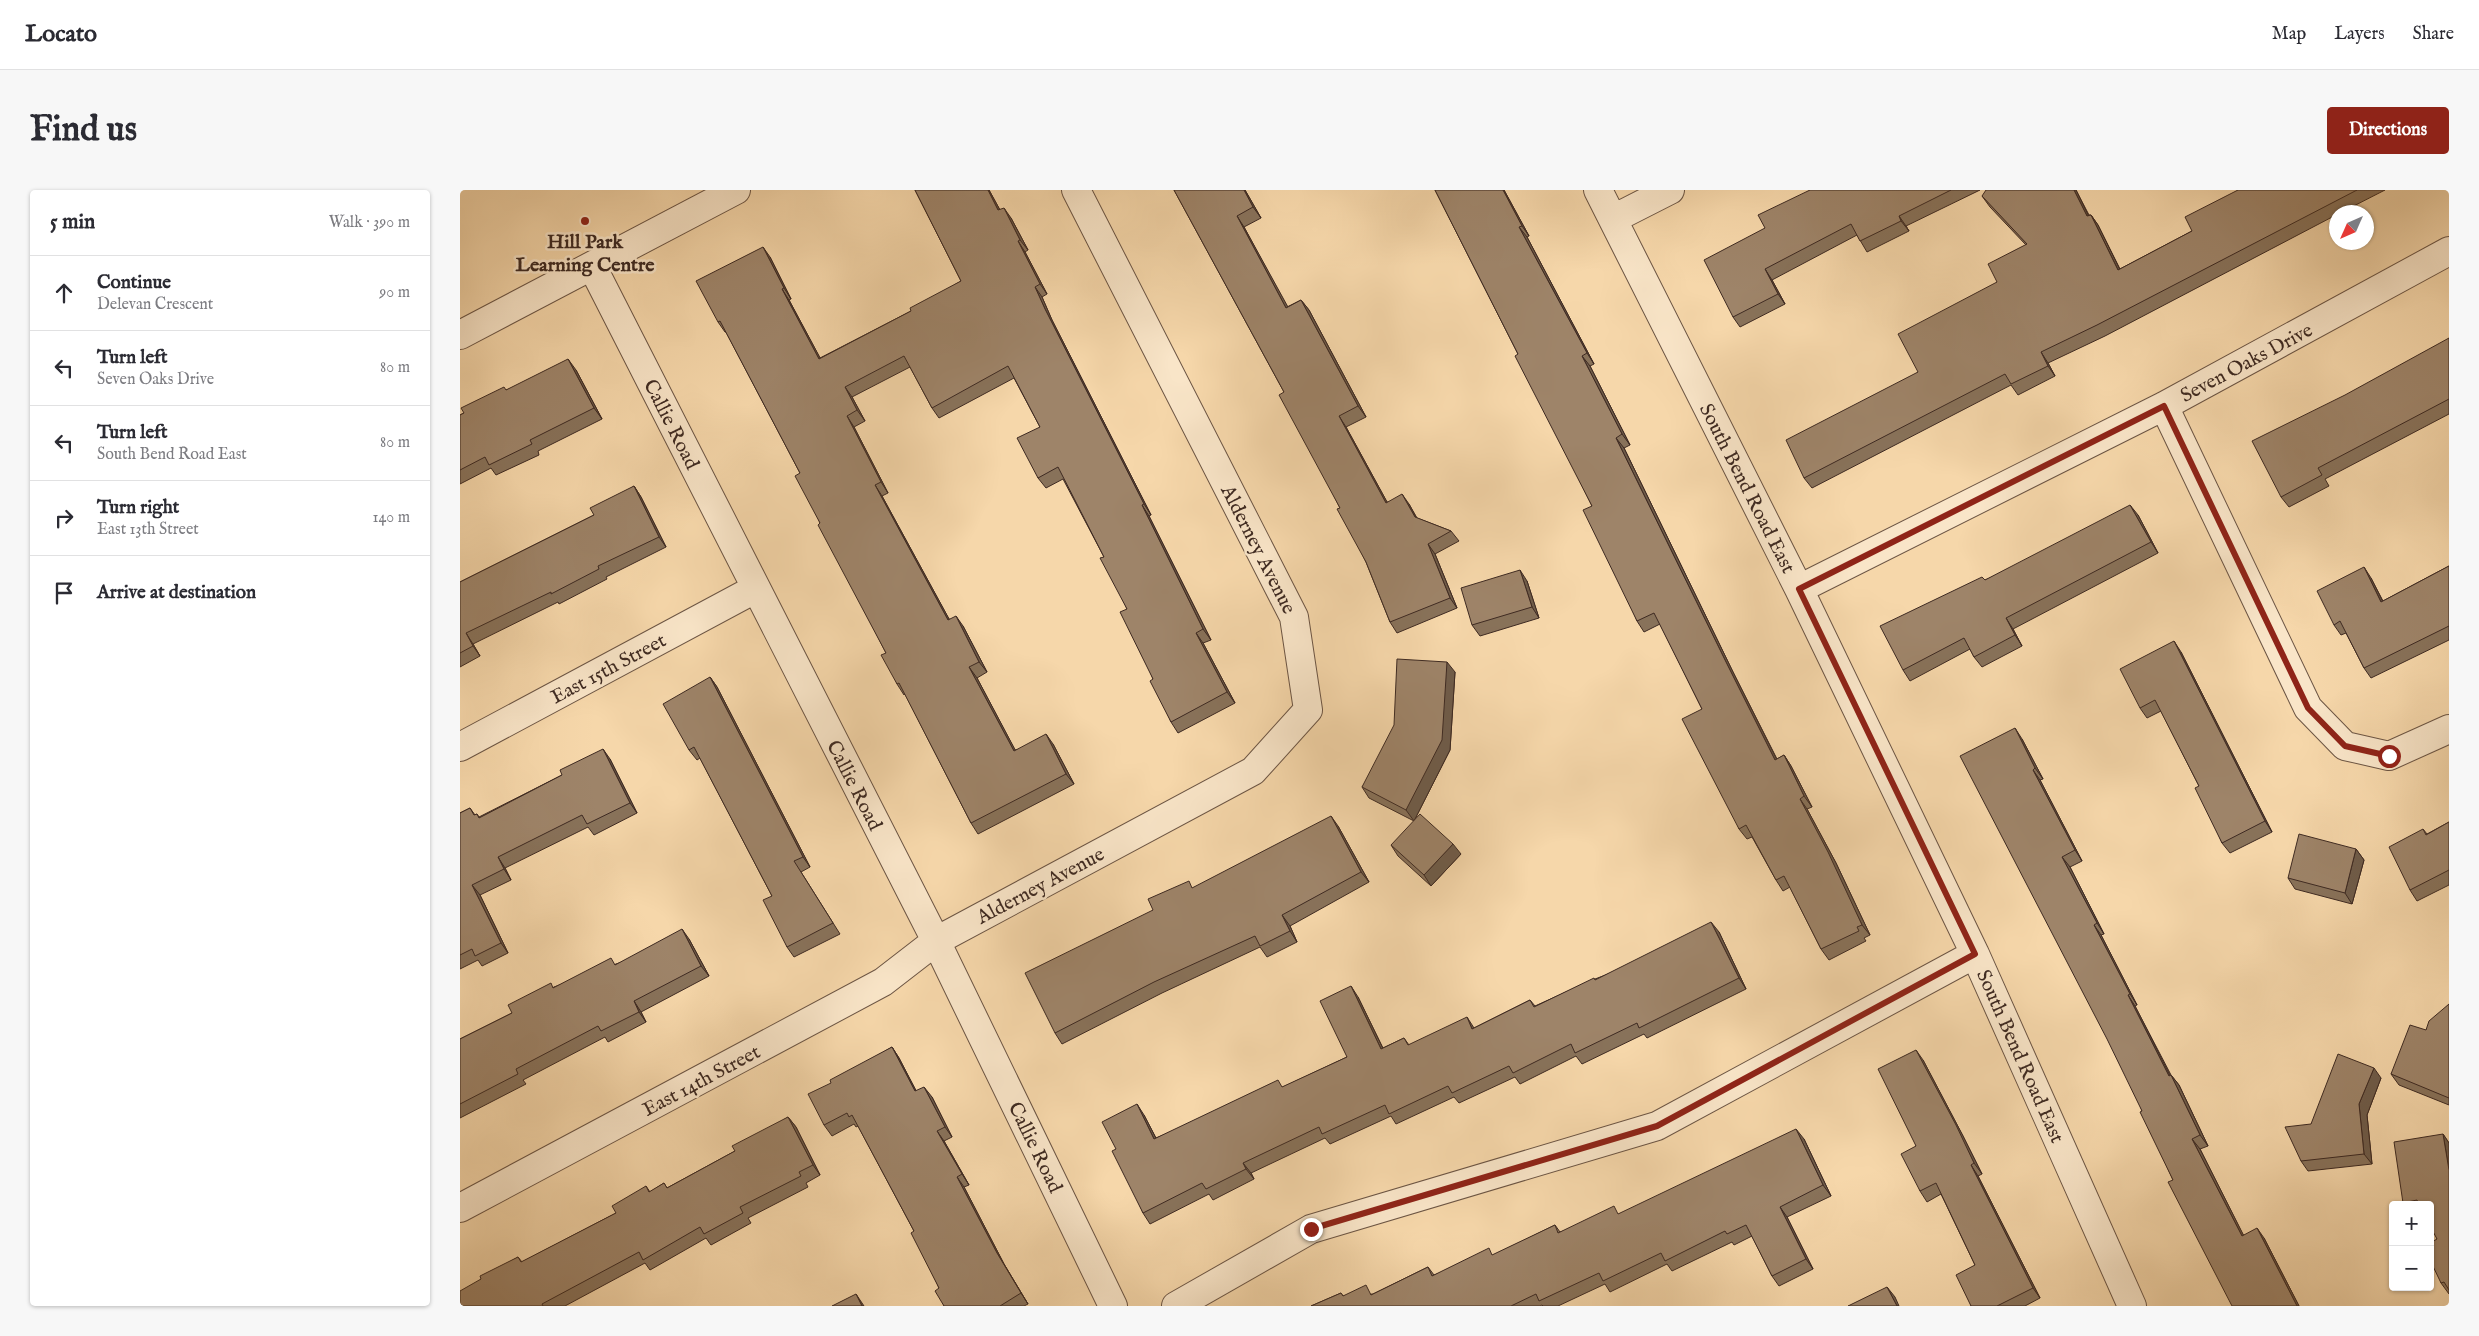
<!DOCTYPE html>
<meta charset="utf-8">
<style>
body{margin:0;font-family:"IM FELL English",serif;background:#f7f7f7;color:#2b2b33}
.controls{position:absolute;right:15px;bottom:15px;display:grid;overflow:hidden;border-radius:5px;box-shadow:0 1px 4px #0004}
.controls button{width:45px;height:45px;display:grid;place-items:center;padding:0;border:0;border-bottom:1px solid #e1e1e2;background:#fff;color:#2b2b33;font:25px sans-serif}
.compass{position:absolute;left:1869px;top:15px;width:45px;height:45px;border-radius:50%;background:#fff;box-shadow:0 1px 4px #0004;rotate:225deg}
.stop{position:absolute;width:15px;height:15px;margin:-11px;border:4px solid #8f2418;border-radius:50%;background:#fff}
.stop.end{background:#8f2418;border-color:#fff;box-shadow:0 1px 5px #0008}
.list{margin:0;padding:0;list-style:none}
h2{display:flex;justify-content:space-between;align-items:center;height:65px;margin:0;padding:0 20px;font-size:21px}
h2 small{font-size:16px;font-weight:400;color:#7c7c81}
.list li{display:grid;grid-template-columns:32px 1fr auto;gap:15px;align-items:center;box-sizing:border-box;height:75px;padding:0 20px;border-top:1px solid #e1e1e2}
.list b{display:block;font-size:19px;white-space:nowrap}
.list p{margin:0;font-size:16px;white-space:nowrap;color:#7c7c81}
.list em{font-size:16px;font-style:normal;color:#7c7c81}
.icon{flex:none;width:28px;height:28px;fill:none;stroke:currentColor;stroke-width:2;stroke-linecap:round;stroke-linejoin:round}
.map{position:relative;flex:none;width:1989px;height:1116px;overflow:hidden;border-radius:5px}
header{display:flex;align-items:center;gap:30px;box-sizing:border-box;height:70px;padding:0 25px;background:#fff;border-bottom:1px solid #e1e1e2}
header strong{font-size:24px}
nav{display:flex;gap:28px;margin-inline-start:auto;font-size:18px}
.intro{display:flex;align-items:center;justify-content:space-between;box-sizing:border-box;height:120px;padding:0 30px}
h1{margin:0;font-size:35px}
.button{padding:12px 22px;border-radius:5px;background:#8f2418;color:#fff;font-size:18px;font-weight:700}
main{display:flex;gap:30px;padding:0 30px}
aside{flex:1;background:#fff;border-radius:5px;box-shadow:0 1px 4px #0004}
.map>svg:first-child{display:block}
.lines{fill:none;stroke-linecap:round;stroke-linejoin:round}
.street-casing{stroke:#6c5544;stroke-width:30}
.street{stroke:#f9e5c8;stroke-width:28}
.wall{fill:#88725a;stroke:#3e2a22}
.shaded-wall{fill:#6f5c4a;stroke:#3e2a22}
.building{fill:#9e8469;stroke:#3e2a22}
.route{stroke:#8f2418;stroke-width:6}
.poi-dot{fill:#8f2418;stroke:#f9e5c8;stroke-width:2}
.labels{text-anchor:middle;stroke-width:5;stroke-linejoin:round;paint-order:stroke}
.poi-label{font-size:20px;font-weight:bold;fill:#3e2a22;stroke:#f9e5c8}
.street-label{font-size:20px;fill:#3e2a22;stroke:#f9e5c8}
</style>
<header>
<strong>Locato</strong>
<nav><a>Map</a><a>Layers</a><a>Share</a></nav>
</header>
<div class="intro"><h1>Find us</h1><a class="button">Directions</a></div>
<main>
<aside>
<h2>5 min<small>Walk · 390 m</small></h2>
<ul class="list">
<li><svg class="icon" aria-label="ahead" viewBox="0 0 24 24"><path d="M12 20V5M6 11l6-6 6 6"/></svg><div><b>Continue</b><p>Delevan Crescent</p></div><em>90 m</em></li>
<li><svg class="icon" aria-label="left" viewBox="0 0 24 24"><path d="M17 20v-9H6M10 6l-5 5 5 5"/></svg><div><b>Turn left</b><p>Seven Oaks Drive</p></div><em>80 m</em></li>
<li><svg class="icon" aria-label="left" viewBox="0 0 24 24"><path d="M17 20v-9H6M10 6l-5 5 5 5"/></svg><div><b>Turn left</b><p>South Bend Road East</p></div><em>80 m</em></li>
<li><svg class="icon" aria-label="right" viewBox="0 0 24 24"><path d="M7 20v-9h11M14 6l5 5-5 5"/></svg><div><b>Turn right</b><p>East 13th Street</p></div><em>140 m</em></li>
<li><svg class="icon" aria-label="arrive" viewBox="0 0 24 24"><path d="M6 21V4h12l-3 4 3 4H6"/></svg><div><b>Arrive at destination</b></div></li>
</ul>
</aside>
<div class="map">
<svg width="1989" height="1116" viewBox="0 0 1989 1116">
<rect width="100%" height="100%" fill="#f6d7aa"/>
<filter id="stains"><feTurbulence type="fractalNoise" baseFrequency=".004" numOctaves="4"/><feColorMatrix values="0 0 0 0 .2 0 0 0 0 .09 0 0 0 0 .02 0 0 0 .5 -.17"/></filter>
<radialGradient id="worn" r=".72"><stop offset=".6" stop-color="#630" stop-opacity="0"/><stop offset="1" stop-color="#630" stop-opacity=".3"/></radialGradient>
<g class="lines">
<g class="street-casing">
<path id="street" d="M1138,0l201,399 176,365 157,352
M1153,29l57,-29
M132,76l344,675 177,365
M0,145l276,-145
M1704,216l144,302 37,38 44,10 60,-27
M1339,399l365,-183 285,-155
M0,557l295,-158
M0,1018l423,-226 53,-41 317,-170 55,-61 -14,-93 -218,-427
M716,1116l135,-77 346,-103 318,-172"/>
</g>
<use href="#street" class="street"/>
</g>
<path class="wall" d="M455,0h74l11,20 11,8 17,32 -3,2 22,42 -5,3 10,23 99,195 -2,1 62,124 -8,3 32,60 -57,30 -7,-11 -18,-43 -26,-70 -23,-52 -41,-78 -17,9 -8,-10 2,-51 -26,-49 -75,40 -7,-10 -22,-41 -58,30 13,24 -11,6 34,66 -6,3 67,123 14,7 24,46 -10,6 38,72 38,-6 21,40 -96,50 -7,-11 -66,-129 -1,1 -7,-11 -11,-31 -66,-130 -20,-50 -74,-141h-1l-7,-10 52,-65 21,42 -2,1 31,58 91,-47 50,-30z
M714,0h71l16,28 -17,9 43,80 14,-7 8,10 57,107 -20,10 41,75 22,2 8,14 34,13 8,10 -24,13 22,54 -60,25 -7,-11 -24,-60 -82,-170z
M975,0h69l25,46 -2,1 67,127 -4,2 40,79 -6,3 109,224 44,87 7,-4 7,11 21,41 -5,2 29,54 34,72 -6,3 2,3 -37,19 -8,-11 -31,-62 -7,4 -7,-11 -24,-43 -5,2 -8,-10 -37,-120 -42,-85 -16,8 -7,-11 -45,-115 -74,-152z
M1350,0h170l-74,36 3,5 -42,21 -10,-17 -85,45 13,24 -45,23 -7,-10 32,-89z
M1616,0l13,25h2l7,10 22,44 72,-38 46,-41h147l-43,22h-6v3l-231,121 -57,27 7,13 -37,19 -7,-10 -199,103 -8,-10 114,-106 79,-90 29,-37 -36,-38 -8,-11z
M1989,148v76l-124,65 4,7 -40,21 -8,-10z
M116,180l26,49 -64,32 1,4 -43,20 -5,-7 -31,16v-69l46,-25z
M174,296l7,11 25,50 -60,30 1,2 -48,25 -1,-2 -85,42 7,12 -20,11v-85l134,-67z
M1678,325l20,38 -145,76 9,17 -40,21 -8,-10 -4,-8 -60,32 -7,-11 82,-90z
M1989,376v74l-78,38 -7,-10 -18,-35 -5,2 -7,-10 37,-47 12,23z
M1067,391l12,37 -59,18 -8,-11z
M1721,462l91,180 -42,21 -8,-10 -23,-57 -38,-75 -14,7 -7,-10z
M995,482l-5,78 -36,71 -45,-23 -7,-11z
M250,487l7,10 93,180 -9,5 39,62 -46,23 -7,-10 -15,-51 -72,-138 -3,2 -8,-10z
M1562,549l21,40 -3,1 42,81 -12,6 34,67 -3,1 36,70 -2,1 36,69 8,10 29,61 -8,3 43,86 21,3 35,68 -126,-126 -31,-69z
M150,569l27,54 -43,22 -6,-8 -83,41 6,12 -31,15 28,58 -26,13 -4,-6 -18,9v-156l10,-5 5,7 2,-1 2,3 83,-42z
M1989,632v63l-32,16 -7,-11 13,-61 4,5z
M878,636l31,56 -79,44 7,16 -30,15 -7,-10 -98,46 -100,51 -7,-11 98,-123 41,-22z
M931,655l70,9 -30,32 -33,-30z
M1896,659l8,11 -12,44 -57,-15 -7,-11z
M1259,742l27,57 -99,49 -3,-4 -62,30 -6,-8 -56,28 -5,-7 -56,26 -5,-6 -58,27 -5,-8 -61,28 -5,-6 -74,35 3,6 -41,21 -4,-6 -59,30 -7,-11 -27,-64 28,-34 12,23 127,-51 64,-30 11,-60 25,51 21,-10 5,7 65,-17 56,-28 5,6 60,-27z
M229,749l20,37 -68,36 5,10 -38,20 -3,-5 -82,43 3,4 -66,34v-79l52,-26 42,-26 62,-23z
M1989,814v101l-50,-20 -8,-11 35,-44z
M432,857l7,11 17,33 16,6 20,40 -8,4 25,44 -5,2 40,77 24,40 -4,2h-80l-5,-18 -25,-57 -56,-105 -2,1 -2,-3 -22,12 -8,-11 7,-42z
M1463,870l40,76 19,38 -4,2 62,122 -15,8h-54l4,-41 -34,-71 -14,8 -7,-11 -4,-45z
M1921,888l-14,37 5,49 -64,7 -7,-10 10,-37z
M328,927l8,10 24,48 -14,8 2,4 -60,31 3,5 -40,22 -5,-7 -56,32 -5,-7 -80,43h-105l21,-27 37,-22 4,5 94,-49 30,-27 4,6 14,-9 3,5 68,-37z
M1983,944l6,9v151l-8,-11 -4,-44 -7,-34h-25l-2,-2z
M1344,949l27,57 -44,21 26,52 -34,17 -7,-10 -20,-40 -18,9 -2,-3 -60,29 -5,-7 -57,28 -5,-8 -47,22h-15l-1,-1 -2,1h-229l30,-13 2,3 30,-2 55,-27 6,8 60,-20 61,-30 5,7 60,-18z"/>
<path class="shaded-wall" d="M528,0h1l17,31 -8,-11z
M784,0h1l16,28 -8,-11z
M1043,0h1l25,46 -7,-10z
M1614,0h2l18,37 -7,-11z
M544,18l7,10 17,32 -8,-10z
M1631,25l7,10 27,55 -7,-10z
M777,26l7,11 50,91 -8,-10z
M1439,26l7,10 3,5 -8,-10z
M1059,37l8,10 67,127 -7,-11z
M558,51l7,11 22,42 -7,-10z
M303,57l7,10 21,42 -7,-11z
M1305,79l7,11 13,24 -7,-10z
M575,97l7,10 10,23 99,195 -7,-11 -99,-195z
M322,99l7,11 37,69 -7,-10z
M841,110l8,10 57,107 -8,-11z
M1581,162l7,11 7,13 -7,-10z
M1122,166l8,10 40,79 -8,-11z
M108,169l8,11 26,49 -8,-11z
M385,197l7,10 13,24 -8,-11z
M387,226l7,11 34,66 -7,-11z
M879,226l7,11 47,86 -7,-10z
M1156,248l8,10 109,224 49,98 -7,-10 -49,-98z
M415,295l7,11 73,134 -7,-10z
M174,296l7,11 25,50 -7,-10z
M942,304l7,10 13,24 -7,-11z
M682,315l7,11 62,124 -8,-11z
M1670,315l8,10 20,38 -7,-11z
M968,354l7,10 22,54 -7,-10z
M1904,377l7,11 17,34 -7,-10z
M1060,380l7,11 12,37 -7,-11z
M496,426l7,10 24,46 -8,-10z
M1546,428l7,11 9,17 -7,-11z
M6,443l7,11 7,12 -7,-10z
M736,443l7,10 32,60 -8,-11z
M1714,451l7,11 91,180 -7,-11z
M987,472l8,10 -5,78 -36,71 -8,-11z
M509,477l8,11 44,83 -7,-10z
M250,487l7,10 93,180 -7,-10z
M1555,538l7,11 21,40 -8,-11z
M586,544l7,10 21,40 -8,-10z
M143,559l7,10 27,54 -7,-10z
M1324,565l7,11 21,41 -8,-11z
M1573,580l7,10 42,81 -7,-11z
M1340,609l7,10 29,54 34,72 -8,-10z
M871,626l7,10 31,56 -8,-10z
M993,654l8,10 -30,32 -7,-11z
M1896,659l8,11 -12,44 -7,-11z
M38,667l7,11 6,12 -7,-11z
M1602,667l8,10 34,67 -7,-11z
M12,695l8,10 28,58 -7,-10z
M822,725l8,11 7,16 -7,-11z
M1251,732l8,10 27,57 -7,-11z
M1634,735l7,10 36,70 -7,-11z
M222,739l7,10 20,37 -8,-10z
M891,796l7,11 30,62 -7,-10z
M1668,805l7,11 41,81 -7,-11z
M174,811l7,11 5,10 -7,-10z
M1007,827l7,11 -2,1z
M432,857l7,11 23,44 -7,-11z
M1456,860l7,10 40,76 19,38 -8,-11z
M1914,878l7,10 -14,37 5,49 -8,-10 -5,-50z
M1711,885l8,10 29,61 -8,-11z
M464,897l8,10 20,40 -7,-10z
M677,914l7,11 18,35 -8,-11z
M328,927l8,10 24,48 -7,-10z
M1336,939l8,10 27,57 -8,-11z
M477,941l7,10 25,44 -7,-11z
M1983,944l6,9v27z
M1732,949l8,10 49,97 -7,-10z
M783,973l8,10 3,6 -8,-10z
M1511,975l7,11 62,122 -7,-10z
M497,987l7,10 40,77 24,40 -7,-11 -24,-40z
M1320,1017l7,10 26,52 -7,-10z
M1797,1038l7,10 35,68h-2z
M1427,1097l8,10 4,9h-2z
M396,1104l8,12h-2z"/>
<path class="building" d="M455,0h73l10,20 6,-2 16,32 -2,1 22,43 -5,3 10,22 99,195 -2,1 61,124 -7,4 31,59 -56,30 -21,-41 3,-2 -33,-67 7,-3 -27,-51 4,-1 -46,-90 -20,11 -21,-40 23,-11 -32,-61 -76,42 -28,-52 -59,31 12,23 -10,6 34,66 -6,3 73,135 8,-4 23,46 -10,5 45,84 32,-17 20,40 -95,49 -72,-140 -2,1 -16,-29 5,-2 -68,-128 2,-2 -25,-47 5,-3 -80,-152 -2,1 -22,-41 67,-34 21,41 -2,1 37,70 92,-48 -1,-3 51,-27z
M714,0h70l9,17 -16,9 49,92 15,-8 57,106 -19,10 47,87 16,-9 13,23 36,14 -23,13 22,54 -60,24 -24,-60 -29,-53 3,-1 -61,-113 5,-3z
M975,0h68l19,36 -3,1 68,126 -5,3 40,78 -6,4 110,224 49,98 9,-5 20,41 -4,3 28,53 34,73 -5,2 2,4 -38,18 -37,-73 -8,4 -30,-55 -7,4 -57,-110 20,-10 -48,-96 -17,8 -54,-111 9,-4 -77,-150 3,-2z
M1350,0h141l-52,26 2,5 -41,20 -9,-17 -86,45 13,25 -45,23 -29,-57 61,-32 -7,-13z
M1526,0h88l13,26 4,-1 27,55 74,-39 -7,-14 53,-27h119l-260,135 -56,27 7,14 -37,18 -6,-10 -201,104 -18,-38 132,-68 -20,-38 99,-52 -9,-18 39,-20 -45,-48z
M1989,148v61l-131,69 4,7 -41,22 -29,-56 93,-46z
M108,169l26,49 -64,32 2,4 -43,21 -4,-8 -25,13v-55l4,-2 -3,-5 43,-21 2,3z
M174,296l25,51 -61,29 1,3 -48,25v-2l-85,41 7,13 -13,7v-71l134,-67 -4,-7z
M1670,315l21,37 -145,76 9,17 -41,22 -10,-19 -61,32 -23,-44 102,-49 3,3z
M1989,376v60l-85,42 -24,-47 -6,4 -17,-34 47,-24 17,35z
M1060,380l12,37 -60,18 -11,-37z
M1714,451l91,180 -43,22 -27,-55 4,-2 -44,-86 -15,8 -20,-39z
M937,469l50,3 -5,78 -36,70 -44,-23 32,-62z
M250,487l93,180 -9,4 39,62 -46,24 -24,-47 9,-4 -78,-149 -5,3 -26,-46z
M1555,538l20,40 -2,2 42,80 -13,7 35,66 -3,2 36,69 -2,1 41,81 2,-1 29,60 -8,4 50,97 15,-8 40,78h-65l-64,-124 5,-2 -33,-68 2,-1 -35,-72 -147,-283z
M143,559l27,54 -43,21 -5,-9 -84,42 6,12 -32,16 29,58 -26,13 -3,-7 -12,6v-142l10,-5 4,7 3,-1 2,4 83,-43 -2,-5z
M960,624l33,30 -29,31 -33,-30z
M871,626l30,56 -79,43 8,16 -30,15 -5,-10 -101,46 -99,51 -30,-60 128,-63 -5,-11 41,-18 3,7z
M1989,632v48l-39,20 -21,-43 34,-18 3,6z
M1839,644l57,15 -11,44 -57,-15z
M1251,732l28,56 -100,50 -2,-5 -62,30 -4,-9 -58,29 -4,-7 -57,27 -4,-7 -59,28 -4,-9 -63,29 -3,-7 -76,36 3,6 -40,20 -4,-6 -59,30 -31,-62 4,-2 -14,-27 35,-18 17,35 124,-59 4,7 65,-30 -27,-56 31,-15 30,63 23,-11 4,7 59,-28 5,12 58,-29 4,7 60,-29 1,2z
M222,739l19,37 -67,35 5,11 -38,19 -3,-5 -82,43 2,5 -58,30v-65l52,-26 -4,-8 43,-22 2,5 58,-30 4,7z
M1989,814v94l-58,-24 19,-49 16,5 3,-9z
M432,857l23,44 9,-4 21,40 -8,4 25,43 -5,3 40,76 24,40 -21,13h-56l-9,-15 4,-3 -28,-55 3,-2 -62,-116 -3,2 -2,-4 -23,12 -16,-31 23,-11 -1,-3z
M1456,860l40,75 18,38 -3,2 62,123 -36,18h-26l-15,-31 19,-10 -39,-82 -16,8 -19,-37 15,-8 -38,-77z
M1878,864l36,14 -15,36 5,50 -63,7 -16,-34 26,-3z
M328,927l25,48 -14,7 2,4 -61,31 3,6 -39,21 -4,-7 -57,33 -4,-8 -97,52 1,2h-83v-15l21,-12 -1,-3 38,-19 3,5 95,-49 -4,-7 34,-20 3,6 15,-9 3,5 68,-37 -3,-5z
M1336,939l27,56 -43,22 26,52 -34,17 -26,-51 -19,9 -2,-3 -60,30 -4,-8 -58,28 -4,-8 -60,28 -3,-7 -25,12h-200l30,-13 2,3 23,-11 5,10 57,-28 4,9 57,-28 3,7 63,-30 3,8 56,-27 4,8z
M1983,944l6,36v120l-5,-8 -3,1 -11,-23v-17l7,-4 -7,-13v-21h-11l-2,-5 -14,3 -9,-61z
M1427,1097l10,19h-49z
M396,1104l6,12h-30z"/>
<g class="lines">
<path class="route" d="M851,1039l346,-103 318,-172 -176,-365 365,-183 144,302 37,38 44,10"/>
</g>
<circle class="poi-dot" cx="125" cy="31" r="5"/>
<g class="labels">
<g class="poi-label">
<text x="125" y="58">Hill Park<tspan x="125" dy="23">Learning Centre</tspan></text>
</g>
<g class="street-label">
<text transform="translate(1786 172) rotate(-28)" y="7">Seven Oaks Drive</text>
<text transform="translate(212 234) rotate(63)" y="7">Callie Road</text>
<text transform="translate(1288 298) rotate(63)" y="7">South Bend Road East</text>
<text transform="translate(799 359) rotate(63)" y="7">Alderney Avenue</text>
<text transform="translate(148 478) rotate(-28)" y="7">East 15th Street</text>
<text transform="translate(395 595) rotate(63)" y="7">Callie Road</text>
<text transform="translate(580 695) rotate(-28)" y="7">Alderney Avenue</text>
<text transform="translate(1561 866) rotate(66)" y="7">South Bend Road East</text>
<text transform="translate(241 890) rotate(-28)" y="7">East 14th Street</text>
<text transform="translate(576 957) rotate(64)" y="7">Callie Road</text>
</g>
</g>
<rect width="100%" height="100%" filter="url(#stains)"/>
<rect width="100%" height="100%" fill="url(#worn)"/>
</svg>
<div class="controls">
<button>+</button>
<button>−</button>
</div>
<svg class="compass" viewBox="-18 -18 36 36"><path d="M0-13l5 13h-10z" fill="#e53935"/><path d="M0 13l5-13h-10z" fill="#7c7c81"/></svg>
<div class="stop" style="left:1929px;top:566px"></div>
<div class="stop end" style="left:851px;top:1039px"></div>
</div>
</main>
